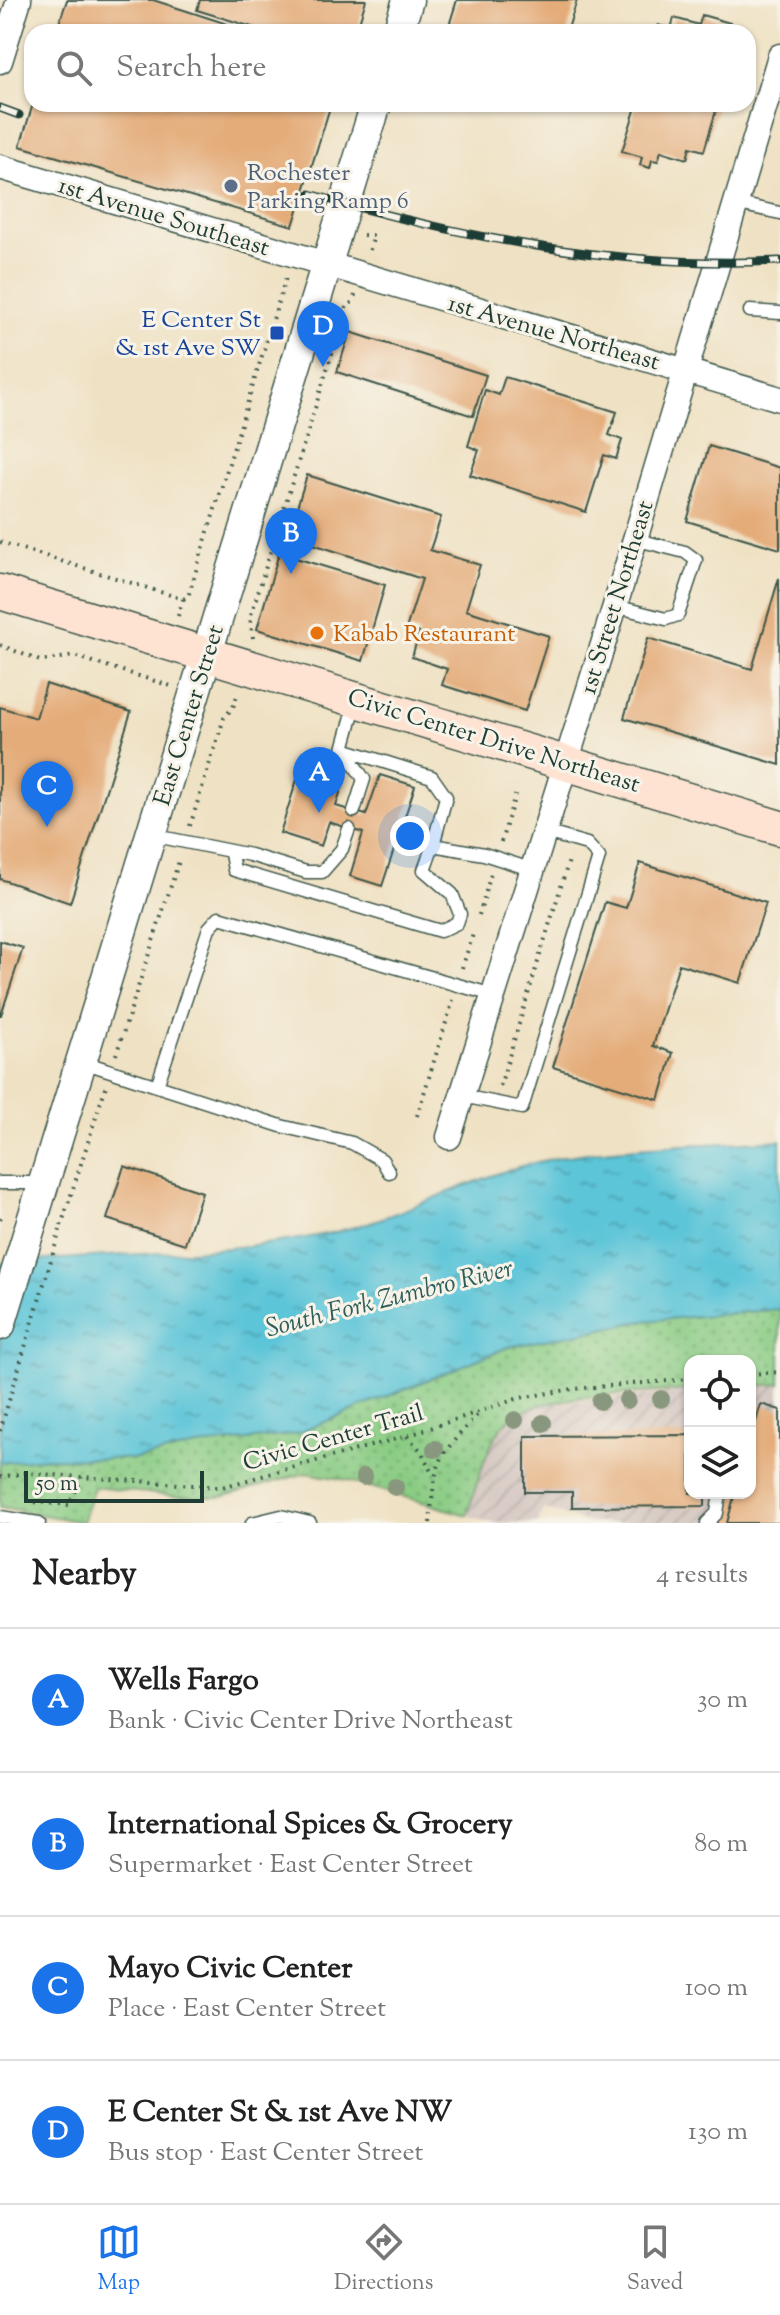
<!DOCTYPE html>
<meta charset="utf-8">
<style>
body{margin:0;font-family:"Sorts Mill Goudy",serif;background:#f2f2f2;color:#222}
.controls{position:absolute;right:24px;bottom:24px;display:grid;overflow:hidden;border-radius:16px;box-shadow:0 2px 6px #0004}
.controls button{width:72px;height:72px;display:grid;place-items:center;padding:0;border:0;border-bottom:2px solid #e0e0e0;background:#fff;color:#222;font:40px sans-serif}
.scale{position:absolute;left:24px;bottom:20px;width:180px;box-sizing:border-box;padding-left:8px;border:4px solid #1f3d34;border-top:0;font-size:22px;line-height:28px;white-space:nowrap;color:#1f3d34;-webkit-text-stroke:6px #f7f3e8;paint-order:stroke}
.you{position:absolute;left:410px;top:836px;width:28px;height:28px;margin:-20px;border:6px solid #fff;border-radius:50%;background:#1a73e8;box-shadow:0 0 0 12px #1a73e833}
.badge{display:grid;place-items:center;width:52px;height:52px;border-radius:50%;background:#1a73e8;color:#fff;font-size:26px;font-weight:700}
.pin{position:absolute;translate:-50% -66px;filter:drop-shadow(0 2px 4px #0008)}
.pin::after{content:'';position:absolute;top:42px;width:28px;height:24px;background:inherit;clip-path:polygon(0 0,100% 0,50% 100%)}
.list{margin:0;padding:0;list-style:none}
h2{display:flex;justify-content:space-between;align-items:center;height:104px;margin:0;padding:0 32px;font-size:34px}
h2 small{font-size:26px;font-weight:400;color:#767676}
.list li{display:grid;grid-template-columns:52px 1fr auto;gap:24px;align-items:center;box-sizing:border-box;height:144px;padding:0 32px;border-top:2px solid #e0e0e0}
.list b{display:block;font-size:30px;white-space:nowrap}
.list p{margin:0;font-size:26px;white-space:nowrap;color:#767676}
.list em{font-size:26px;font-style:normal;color:#767676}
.icon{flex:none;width:44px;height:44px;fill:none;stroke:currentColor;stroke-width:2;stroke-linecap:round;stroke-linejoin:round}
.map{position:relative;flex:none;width:780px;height:1523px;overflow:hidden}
.search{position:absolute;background:#fff;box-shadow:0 2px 6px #0004;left:24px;right:24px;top:24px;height:88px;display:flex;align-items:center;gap:20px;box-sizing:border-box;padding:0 28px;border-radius:24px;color:#767676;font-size:30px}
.sheet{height:680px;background:#fff}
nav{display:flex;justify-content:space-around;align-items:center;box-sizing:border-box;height:112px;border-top:2px solid #e0e0e0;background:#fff;font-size:22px;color:#767676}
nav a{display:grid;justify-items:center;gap:4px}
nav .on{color:#1a73e8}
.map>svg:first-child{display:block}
.industrial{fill:url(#industrial-furrows)}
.park{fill:url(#park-dots);stroke:#54845c;stroke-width:2}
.water{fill:url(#water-ripples);stroke:#3e8186;stroke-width:2}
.building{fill:#e4ac79}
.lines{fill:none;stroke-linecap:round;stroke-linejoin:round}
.service-casing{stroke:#3e5649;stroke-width:15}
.minor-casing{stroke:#3e5649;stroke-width:27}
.tertiary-casing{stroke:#3e5649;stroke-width:33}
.secondary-casing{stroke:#3e5649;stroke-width:37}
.path{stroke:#3e5649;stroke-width:4;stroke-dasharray:2 6;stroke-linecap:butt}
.service{stroke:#fff;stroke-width:12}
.minor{stroke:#fff;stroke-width:24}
.tertiary{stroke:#fff;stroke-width:30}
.secondary{stroke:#fee3d2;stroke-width:34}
.rail-casing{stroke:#1f3d34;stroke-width:9}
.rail{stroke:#f7f3e8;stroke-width:6;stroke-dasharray:18;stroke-linecap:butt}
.tree{fill:#88977d}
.service-dot{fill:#5c6f8a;stroke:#f7f3e8;stroke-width:3}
.transit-dot{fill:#1a4fb4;stroke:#f7f3e8;stroke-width:3}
.food-dot{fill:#e8710a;stroke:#f7f3e8;stroke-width:3}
.labels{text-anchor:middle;stroke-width:6;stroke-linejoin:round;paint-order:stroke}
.service-label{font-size:24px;fill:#4e5e75;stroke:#f7f3e8;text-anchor:start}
.street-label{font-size:24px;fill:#1f3d34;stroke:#f7f3e8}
.transit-label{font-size:24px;fill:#164399;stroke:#f7f3e8;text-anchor:end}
.food-label{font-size:24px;fill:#c56008;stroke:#f7f3e8;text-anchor:start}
.water-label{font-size:26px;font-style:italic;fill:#2e5f5d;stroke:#f7f3e8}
</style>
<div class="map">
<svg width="780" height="1523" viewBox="0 0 780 1523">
<defs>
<pattern id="industrial-furrows" width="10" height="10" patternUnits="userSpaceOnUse" patternTransform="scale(2)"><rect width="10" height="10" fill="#cfc0bb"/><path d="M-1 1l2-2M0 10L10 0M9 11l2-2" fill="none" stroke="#a79d99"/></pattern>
<pattern id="park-dots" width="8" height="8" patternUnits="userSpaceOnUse" patternTransform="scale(2)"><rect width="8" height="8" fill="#8acc84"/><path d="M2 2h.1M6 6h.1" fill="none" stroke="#70a76d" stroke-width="1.8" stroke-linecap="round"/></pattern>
<pattern id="water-ripples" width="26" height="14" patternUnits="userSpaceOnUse" patternTransform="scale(2)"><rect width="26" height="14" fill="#5cc5d8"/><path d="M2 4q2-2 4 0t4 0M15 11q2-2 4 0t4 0" fill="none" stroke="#4ba1b0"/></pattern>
</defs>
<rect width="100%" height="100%" fill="#f7f3e8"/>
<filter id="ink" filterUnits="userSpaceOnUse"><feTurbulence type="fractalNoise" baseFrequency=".0125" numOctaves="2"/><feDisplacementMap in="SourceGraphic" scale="16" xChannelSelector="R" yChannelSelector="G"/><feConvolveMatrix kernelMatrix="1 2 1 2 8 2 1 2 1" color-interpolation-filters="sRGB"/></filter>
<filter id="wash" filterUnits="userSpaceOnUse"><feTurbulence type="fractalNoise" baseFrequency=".006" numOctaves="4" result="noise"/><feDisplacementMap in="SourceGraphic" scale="32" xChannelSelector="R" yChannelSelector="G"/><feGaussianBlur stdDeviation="1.8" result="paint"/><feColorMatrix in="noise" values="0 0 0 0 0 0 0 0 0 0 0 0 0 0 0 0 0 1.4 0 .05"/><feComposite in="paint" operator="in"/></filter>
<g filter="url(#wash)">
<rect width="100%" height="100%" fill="#efe1c3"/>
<path class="industrial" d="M780,1384v139h-189l-48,-14 -5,14h-46l-25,-8 23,-68 21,-31 33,-12 146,-13v102h60v-107z"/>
<path class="park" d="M780,1309v75l-30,2v-25h-60v29c-43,3 -143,4 -177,26 -24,16 -37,72 -46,99l-120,-35 -41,-7 -84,24h-41l-87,-10 -12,35 -82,-15v-44l47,-5 89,1 55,-12 104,-13 213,-87 135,-26z"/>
<path class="water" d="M780,1140v169l-137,12 -135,26 -213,87 -104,13 -55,12 -89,-1 -47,5v-199c108,-12 219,-8 326,-30 65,-13 126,-47 189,-66 82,-24 180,-22 265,-28z"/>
<g id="blocks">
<path class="building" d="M67,0h86l99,32h-196z
M200,0h166l-10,32h-88l-71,-22z
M457,0h120l-10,32h-120z
M702,15l42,12 -1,5h-87l2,-7 13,4 3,-11 25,7z
M33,104h298l-38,122 -273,-80z
M637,104h81l-14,47 -14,-4 -3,12 -26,-8 -3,10 -6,-1 -2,8 -10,-3 2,-8 -20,-6z
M350,332l136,43 -13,41 -136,-44z
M505,377l112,35 -8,23 13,5 -6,19 -12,-4 -18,57 -116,-37 9,-25 -11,-4 17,-56 14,5z
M709,446l71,22v81l-93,-28z
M307,475l134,42 -11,33 50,15 -14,45 83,26 -24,75 -83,-26 5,-16 -35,-12 7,-24 -13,-4 16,-50 -134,-43z
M279,553l106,32 -22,76 -106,-32z
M779,578l1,187 -156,-47 24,-80 104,31z
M46,684l85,28 -61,191 -70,-24v-172l36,11z
M300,770l43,13 -7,23 30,9 14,-40 35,11 -33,100 -32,-10 13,-43 -34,-11 -8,24 -41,-13z
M640,863l126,40 -26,80 -61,-19 -26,82 20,7 -14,47 -106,-33 52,-165 21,6z
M0,941l23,7 -22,67h-1z
M124,1166l78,26 -17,52 -78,-25z
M761,1404l19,6v113h-53l8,-30h15v-51z
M690,1435v58h15v13l-133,1v-15h-47v-56z"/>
</g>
</g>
<g filter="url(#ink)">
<use href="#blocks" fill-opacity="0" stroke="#3e5649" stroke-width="2"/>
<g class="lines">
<g class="service-casing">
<path id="service" d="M734,203l46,10
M750,311l30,2
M615,606l51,13 12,-4 18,-55 -11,-8 -51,-13
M343,749l89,28 14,20 -13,48 -34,-10
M343,749l21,30 -10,32
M343,749l13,-47
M151,835l99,20 56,17h16l20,-23 7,-20
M231,854l3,16 206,61 17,-8 3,-9 -8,-20 -28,-24 9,-25 51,9 49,16
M80,1061l201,65 71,17 30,17 7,12
M157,1086l52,-158 10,-11 274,78
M462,1096l60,12 77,-251 -12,-13 -42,-12
M0,1183h42
M0,1517l39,6
M252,1523l29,-7 29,7
M707,1523l10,-10 3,-20"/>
</g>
<g class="minor-casing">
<path id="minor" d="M0,61l19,-61
M0,167l780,232
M449,1137l166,-531 165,-550"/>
</g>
<g class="tertiary-casing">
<path id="tertiary" d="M398,32l10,-32
M0,1325l376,-1221"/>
</g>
<g class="secondary-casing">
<path id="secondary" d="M0,592l780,236"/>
</g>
<path class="path" d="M363,235l11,1 -5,16
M0,542l183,57 5,-2 99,-323
M178,616l5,-17
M253,638l-3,-20 97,-313 6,-3 2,-7
M0,645l40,16 34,-5 97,30
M190,826l34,-108 9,-11 5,-14
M501,842l14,-47
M479,915l12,-41
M462,968l12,-37
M116,1055l64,-197
M500,1086l70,-229
M417,1116l36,-116
M0,1219l2,-6
M61,1226l45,-140
M750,1374l30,-2
M0,1431l60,-201
M407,1436l15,16 11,24
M0,1477l25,-4 197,14 185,-51 112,-38 54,-9 117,-10
M35,1502l34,3 13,-28
M430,1523c5,-61 5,-63 48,-109"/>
<use href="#service" class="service"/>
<use href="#minor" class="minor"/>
<use href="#tertiary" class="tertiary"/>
<use href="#secondary" class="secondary"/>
<g class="rail-casing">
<path id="rail" d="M0,108l19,7
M310,194c153,44 310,75 470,67"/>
</g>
<use href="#rail" class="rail"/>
</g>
<g class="tree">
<circle cx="661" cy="1399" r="9"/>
<circle cx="627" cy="1400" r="9"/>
<circle cx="600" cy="1401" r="9"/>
<circle cx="515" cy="1420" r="9"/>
<circle cx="543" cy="1423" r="9"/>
<circle cx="435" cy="1449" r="9"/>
<circle cx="364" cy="1477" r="9"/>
<circle cx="395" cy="1487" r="9"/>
</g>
</g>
<circle class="service-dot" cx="231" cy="186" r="8"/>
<rect class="transit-dot" x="269" y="325" width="16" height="16" rx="4"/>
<circle class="food-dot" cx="317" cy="633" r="8"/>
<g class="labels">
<g class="service-label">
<text x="247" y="180">Rochester<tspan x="247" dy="28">Parking Ramp 6</tspan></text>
</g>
<g class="street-label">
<text transform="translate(164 216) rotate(17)" y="8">1st Avenue Southeast</text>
<text transform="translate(554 332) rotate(16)" y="8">1st Avenue Northeast</text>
<text transform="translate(616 597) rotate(-73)" y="8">1st Street Northeast</text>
<text transform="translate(188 715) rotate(-73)" y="8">East Center Street</text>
<text transform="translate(494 740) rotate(17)" y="8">Civic Center Drive Northeast</text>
<text transform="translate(333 1437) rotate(-16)" y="8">Civic Center Trail</text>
</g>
<g class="transit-label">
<text x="261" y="327">E Center St<tspan x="261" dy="28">&amp; 1st Ave SW</tspan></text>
</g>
<g class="food-label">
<text x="333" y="641">Kabab Restaurant</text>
</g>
<g class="water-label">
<text transform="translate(389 1297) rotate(-14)" y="9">South Fork Zumbro River</text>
</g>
</g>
</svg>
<div class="controls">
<button><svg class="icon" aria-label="locate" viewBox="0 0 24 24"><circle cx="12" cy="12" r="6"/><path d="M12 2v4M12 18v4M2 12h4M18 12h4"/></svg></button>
<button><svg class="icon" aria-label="layers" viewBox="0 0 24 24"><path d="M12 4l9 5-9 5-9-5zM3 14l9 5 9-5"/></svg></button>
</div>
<div class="scale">50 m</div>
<div class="you"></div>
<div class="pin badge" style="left:319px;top:813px">A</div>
<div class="pin badge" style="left:291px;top:574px">B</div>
<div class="pin badge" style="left:47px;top:827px">C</div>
<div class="pin badge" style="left:323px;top:367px">D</div>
<div class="search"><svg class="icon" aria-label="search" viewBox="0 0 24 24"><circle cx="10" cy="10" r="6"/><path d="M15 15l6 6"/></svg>Search here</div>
</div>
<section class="sheet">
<h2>Nearby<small>4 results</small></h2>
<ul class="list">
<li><span class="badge">A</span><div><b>Wells Fargo</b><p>Bank · Civic Center Drive Northeast</p></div><em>30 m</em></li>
<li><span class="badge">B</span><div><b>International Spices &amp; Grocery</b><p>Supermarket · East Center Street</p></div><em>80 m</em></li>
<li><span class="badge">C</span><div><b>Mayo Civic Center</b><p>Place · East Center Street</p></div><em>100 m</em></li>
<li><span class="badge">D</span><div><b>E Center St &amp; 1st Ave NW</b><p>Bus stop · East Center Street</p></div><em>130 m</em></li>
</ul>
</section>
<nav>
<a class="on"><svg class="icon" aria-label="map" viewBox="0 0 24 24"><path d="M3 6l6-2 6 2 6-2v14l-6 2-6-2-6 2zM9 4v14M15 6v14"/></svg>Map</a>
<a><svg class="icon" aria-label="directions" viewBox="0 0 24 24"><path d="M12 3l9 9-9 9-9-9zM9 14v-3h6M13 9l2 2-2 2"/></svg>Directions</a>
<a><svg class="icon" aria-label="saved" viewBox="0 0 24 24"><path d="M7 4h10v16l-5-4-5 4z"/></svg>Saved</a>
</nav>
